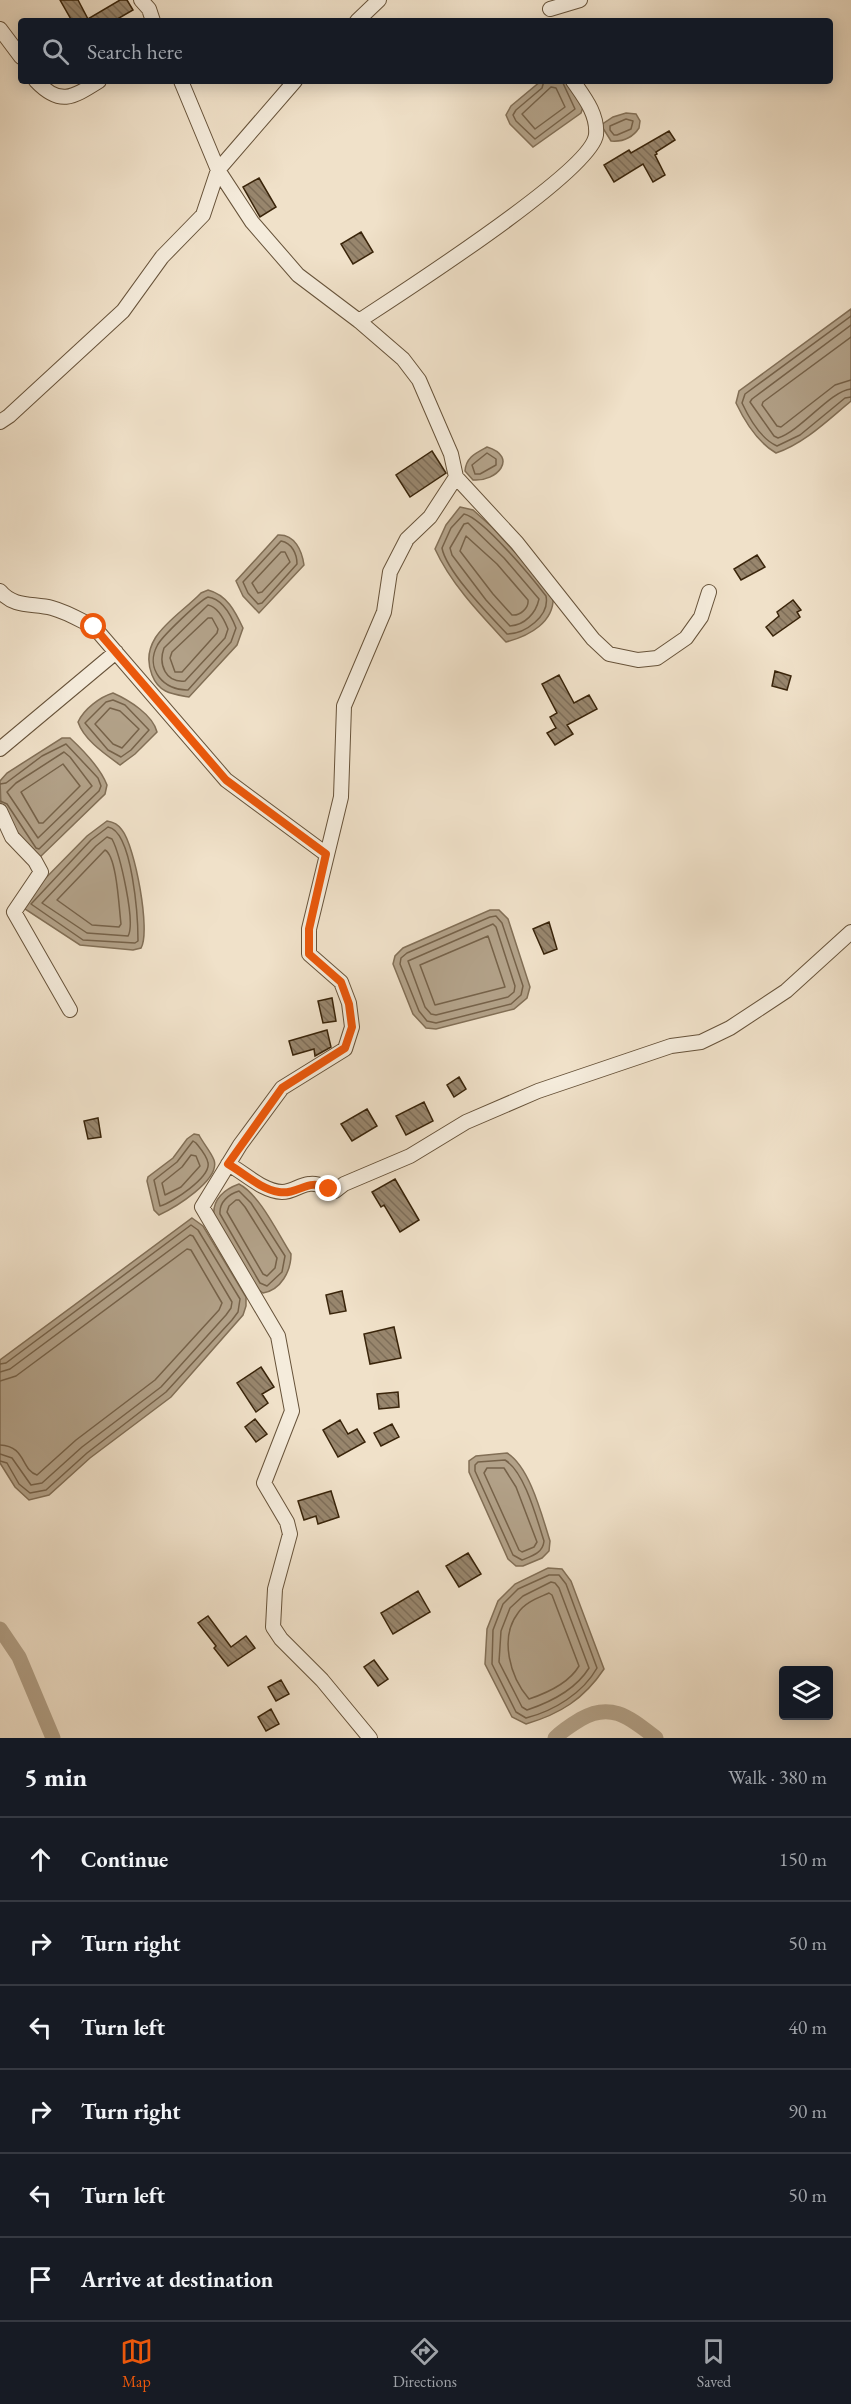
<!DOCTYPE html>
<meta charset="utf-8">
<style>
body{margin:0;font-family:"EB Garamond",serif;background:#242831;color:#f1f3f6}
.controls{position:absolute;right:18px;bottom:18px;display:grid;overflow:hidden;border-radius:6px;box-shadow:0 3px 15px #0003}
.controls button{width:54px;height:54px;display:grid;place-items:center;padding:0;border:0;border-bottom:2px solid #363941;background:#171b24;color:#f1f3f6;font:30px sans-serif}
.stop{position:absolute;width:18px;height:18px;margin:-14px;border:4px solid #ea580c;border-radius:50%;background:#fff}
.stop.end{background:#ea580c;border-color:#fff;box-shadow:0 2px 6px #0008}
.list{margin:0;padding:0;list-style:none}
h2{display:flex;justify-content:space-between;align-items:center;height:78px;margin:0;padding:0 24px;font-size:26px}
h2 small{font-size:20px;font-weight:400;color:#9ea1a6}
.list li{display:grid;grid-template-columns:39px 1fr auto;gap:18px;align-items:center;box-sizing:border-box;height:84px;padding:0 24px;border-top:2px solid #363941}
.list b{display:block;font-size:22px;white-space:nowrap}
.list em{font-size:20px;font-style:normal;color:#9ea1a6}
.icon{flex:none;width:33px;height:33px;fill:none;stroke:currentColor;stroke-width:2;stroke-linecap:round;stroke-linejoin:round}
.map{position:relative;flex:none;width:851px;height:1738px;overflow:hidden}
.search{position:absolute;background:#171b24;box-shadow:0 3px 15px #0003;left:18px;right:18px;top:18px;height:66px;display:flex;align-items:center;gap:15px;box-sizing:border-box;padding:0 21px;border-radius:6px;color:#9ea1a6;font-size:22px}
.sheet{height:582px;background:#171b24}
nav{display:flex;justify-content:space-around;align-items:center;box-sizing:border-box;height:84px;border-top:2px solid #363941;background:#171b24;font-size:16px;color:#9ea1a6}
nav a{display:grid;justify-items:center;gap:3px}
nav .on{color:#ea580c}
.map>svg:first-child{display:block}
.water{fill:#b2a188;stroke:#826f56;stroke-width:1.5}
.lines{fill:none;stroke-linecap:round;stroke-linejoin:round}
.shore{stroke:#766249;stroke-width:1.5}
.canal{stroke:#b2a188;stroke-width:15}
.building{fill:url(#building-back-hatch);stroke:#39240a;stroke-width:1.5}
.minor-casing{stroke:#67533a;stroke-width:16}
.minor{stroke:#f5ecdc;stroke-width:14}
.route{stroke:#ea580c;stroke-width:8}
</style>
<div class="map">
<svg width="851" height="1738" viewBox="0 0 851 1738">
<defs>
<pattern id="building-back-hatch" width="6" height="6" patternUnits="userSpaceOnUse" patternTransform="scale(1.5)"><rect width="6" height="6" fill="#98866d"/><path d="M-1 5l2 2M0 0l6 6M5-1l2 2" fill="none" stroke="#7d6d58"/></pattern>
</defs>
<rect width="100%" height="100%" fill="#f0e1c9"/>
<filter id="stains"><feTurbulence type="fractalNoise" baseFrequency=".00333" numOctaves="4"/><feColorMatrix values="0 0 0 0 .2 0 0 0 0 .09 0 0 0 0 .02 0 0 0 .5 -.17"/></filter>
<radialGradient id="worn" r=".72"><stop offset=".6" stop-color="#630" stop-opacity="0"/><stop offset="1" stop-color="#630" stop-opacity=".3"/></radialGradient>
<path class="water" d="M541,81h26l16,26 -2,6 -48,34 -23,-23 -4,-9 5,-9z
M626,113l10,1 4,7 -1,7c-6,9 -16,14 -28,13l-10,-16 12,-8z
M851,309v92c-23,19 -46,42 -75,52 -19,-11 -31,-31 -40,-50l3,-12z
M487,447c32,10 10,35 -14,33l-8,-9c1,-14 11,-18 22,-24z
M460,507l13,3 19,17 61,67c3,28 -24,42 -47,48 -26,-28 -55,-58 -71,-93l11,-24z
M278,535c17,-1 24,16 26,30l-45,48 -16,-17 -7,-15z
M208,590c19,5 27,21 35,38l-6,17 -48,52c-17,-3 -30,-4 -37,-22 -15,-38 26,-58 49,-82z
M113,693c16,7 40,22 44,39l-22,22 -15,11c-15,-11 -36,-25 -42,-43 6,-13 22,-25 35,-29z
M62,738h8c14,13 30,29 37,47l-2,9 -67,65 -17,-21 -20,-32 -1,-25 7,-8z
M107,821c7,1 11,3 15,9 13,16 29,102 19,118l-8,2 -53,-5 -55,-36 -2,-5 3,-6 61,-62z
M490,910h9l9,9 22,68 -3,11 -13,11 -78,20 -10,-1 -13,-14 -20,-50 2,-8 8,-8z
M194,1134l5,1c4,8 12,17 15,25 7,20 -40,48 -55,55l-5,-5 -7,-29 1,-4 25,-19 14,-19z
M239,1184c21,11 39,50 52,70 0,17 -10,36 -28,39l-7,-5 -42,-72c-2,-17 11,-27 25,-32z
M192,1218l11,8 43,71v9l-3,9 -72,82 -81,61 -41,37 -20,5 -14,-13 -15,-24v-103z
M507,1453c23,14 35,63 43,88l-1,10 -7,7 -19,8h-7l-8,-7 -39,-87v-11l7,-5z
M548,1568l14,1 9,12 33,88c-20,30 -44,45 -78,55l-14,-7 -27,-53 2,-35 11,-28 17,-17z"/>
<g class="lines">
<path class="shore" d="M544,81l-2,7 -26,22 -3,5 3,6 19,18 40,-30 -13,-28
M551,87l5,1 9,19 -30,22 -13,-15z
M626,119l7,2 -2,8 -14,6h-3l-4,-5v-4z
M851,316l-106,78 -3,9c7,15 19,36 35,43l23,-11 45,-37 6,-1
M851,325l-99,74 -2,3 24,34 4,2c24,-8 52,-47 73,-49
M851,337l-88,65 -1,3 15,21 4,1 54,-42 16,-5
M487,453l9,6v6l-16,9h-5l-3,-9z
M464,514c19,4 69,65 82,82 4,20 -21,38 -39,38 -17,-18 -61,-63 -65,-86l9,-20z
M468,523l36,35 35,41c-3,14 -14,26 -29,27l-24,-26 -34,-45 -2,-7 14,-24z
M466,536l31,28 31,36c1,8 -8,16 -16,15l-19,-21 -33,-43z
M281,541c11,2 16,13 16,23l-35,39 -4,1 -10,-11 -5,-11z
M281,552h4l5,10 -28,30 -4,1 -6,-10z
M208,597c15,2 23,18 28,31l-5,14 -43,48c-24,1 -43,-21 -31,-44 4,-9 42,-45 51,-49z
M208,605c10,2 16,14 20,24l-3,9 -40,43c-19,2 -27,-16 -21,-33z
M208,618h4l6,11 -1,4 -35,39h-7l-5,-14 2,-6z
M113,700l12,5 24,25 -18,20 -10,7 -13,-7 -23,-27 21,-21z
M110,708l10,3 19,18 -17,19 -9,-4 -18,-20z
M64,752l6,5 22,29 -54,52 -31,-46 9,-9z
M63,764l17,22 -37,37h-4l-18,-31z
M0,784l6,-1 36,-27 24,-12 32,34 3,8 -2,5 -60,58 -3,-1 -29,-44 -7,-3
M108,827c25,4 30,93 30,114l-3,2 -52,-3 -52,-36 60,-64z
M107,837l5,2c8,15 24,84 16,97l-41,-3 -45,-30 54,-57z
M105,850c12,6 14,59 16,74l-2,3 -27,-2 -35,-25z
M496,916l6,7 21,63 -2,9 -10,9 -75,19 -9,-2 -8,-10 -19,-47 1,-6 6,-5 83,-36z
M493,924l3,3 19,59 -1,6 -6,5 -72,18 -5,-1 -6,-7 -17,-46z
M488,936l17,51 -70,18 -15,-40z
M193,1141l3,2c4,5 11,13 12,20 3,14 -36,40 -48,43l-6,-26 23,-18z
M191,1155l5,1 4,10 -19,21 -16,8 -3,-12 20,-16z
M239,1191l12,12 34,53 -3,16 -15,14 -7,-3 -40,-69c-1,-12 9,-20 19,-23z
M236,1200h3l6,7 32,51 -2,10 -8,8 -4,-2 -36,-62 2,-6z
M0,1364l6,-1 185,-138 7,5 42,69 -2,13 -6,8 -66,72 -79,61 -41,37 -16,3 -11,-9 -12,-21 -7,-2
M0,1372l10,-3 180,-134 3,1 39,66 -1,6 -5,7 -65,72 -79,60 -40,36 -11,2 -19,-27 -12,-4
M0,1381l16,-5 171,-127 4,1 31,53 -3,7 -64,70 -79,60 -39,35c-16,-5 -11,-29 -37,-30
M505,1460c20,12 32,60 39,81 -1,12 -12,15 -22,19l-9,-5 -38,-84v-6l3,-3z
M487,1468h17l12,19 21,55 -3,5 -12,5 -3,-2 -35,-77z
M549,1575h10l7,9 31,84c-14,25 -43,43 -71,50l-10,-6 -24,-48 1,-34 10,-26 15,-15z
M551,1582l4,1 4,5 30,80c-13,21 -38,34 -62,42l-5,-3 -23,-45 2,-31 9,-23 13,-12z
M549,1593l3,2 27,71c-10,17 -32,27 -50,33 -19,-22 -30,-61 -11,-86 7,-11 20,-15 31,-20z"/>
<path class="canal" d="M0,1629l19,28 34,81
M555,1738c8,-8 16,-13 26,-19 31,-18 50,0 75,19"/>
</g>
<path class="building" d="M60,0h18l10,19 32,-19h7l6,10 -19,11h-42z
M669,131l6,9 -19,12 1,2 -2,1 10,20 -12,7 -10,-18 -29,18 -10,-17 25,-15 2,3z
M259,178l17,29 -16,10 -17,-30z
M361,232l12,20 -20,12 -12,-20z
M432,451l14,22 -36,24 -14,-22z
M757,555l8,12 -24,13 -7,-11z
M793,600l8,10 -4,2 3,5 -27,19 -7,-9 13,-11 -2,-4z
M775,671l16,5 -4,14 -15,-4z
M559,675l15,28 15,-8 8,14 -30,16 6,9 -18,11 -8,-12 9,-5 -6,-11 7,-4 -15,-29z
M549,922l8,27 -13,5 -11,-25z
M332,998l4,23 -13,2 -5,-22z
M327,1030l4,17 -16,9 -1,-7 -21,6 -4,-14z
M459,1077l7,12 -12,8 -7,-12z
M424,1102l9,19 -27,14 -10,-19z
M367,1109l10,17 -25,15 -11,-17z
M98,1118l3,19 -13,2 -4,-18z
M395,1179l24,41 -19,12 -16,-27 -3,2 -9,-15z
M342,1291l4,20 -16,3 -4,-19z
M394,1327l7,31 -31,6 -6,-30z
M261,1367l13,20 -12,7 6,9 -12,9 -19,-29z
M398,1392l1,15 -20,2 -2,-15z
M255,1419l12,15 -11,8 -11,-15z
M340,1420l8,14 9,-5 8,13 -27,15 -15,-27z
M392,1424l7,13 -18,9 -7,-13z
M331,1491l8,26 -21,7 -2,-8 -12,4 -6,-19z
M468,1553l13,21 -22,13 -13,-21z
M418,1591l12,21 -37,22 -12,-21z
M208,1616l23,31 15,-11 9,12 -27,18 -14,-18 2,-2 -18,-23z
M374,1660l14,19 -10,7 -14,-19z
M281,1680l8,14 -13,7 -8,-14z
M271,1709l8,15 -13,7 -8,-14z"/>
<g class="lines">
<g class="minor-casing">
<path id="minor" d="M141,0l8,9 4,12
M550,9l30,-9
M357,21l22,-21
M0,29l21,28
M36,81c24,25 36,17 63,0
M181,81l37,89 34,52 46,53 61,46 44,38 16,21 32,74 5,23 -26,40 -23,22 -17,33 -6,40 -40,94 -3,91 -32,132v25l32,28 8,21 3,24 -7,22 -63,39 -42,57 -38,62 76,129 14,75 -28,72 23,39 3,12 -15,55 -2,38 8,12 41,41 48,58
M359,321c39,-26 232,-149 237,-186 2,-21 -12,-38 -23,-54
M0,422l9,-6 114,-105 39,-54 41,-42 15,-45 77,-89
M456,477l61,66 76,96 16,15 29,6 19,-2 29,-20 15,-21 8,-25
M0,591c14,17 33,12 52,17 15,4 28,12 42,19l132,153 100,74
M0,749l116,-97
M0,811l12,26 23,24 6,11 -27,40 56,98
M228,1164c17,9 34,27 54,28 11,0 17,-7 27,-8 9,-2 18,5 26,7l9,-7 66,-28 56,-34 72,-31 133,-45 30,-4 29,-14 56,-37 65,-59"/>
</g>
<use href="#minor" class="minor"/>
</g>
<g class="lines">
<path class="route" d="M94,627l132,153 100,74 -17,75v25l32,28 8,22 3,23 -7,21 -63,40 -54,76c16,9 32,25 51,28 21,3 28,-15 50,-3"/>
</g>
<rect width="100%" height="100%" filter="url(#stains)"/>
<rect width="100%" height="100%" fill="url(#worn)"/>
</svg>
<div class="controls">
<button><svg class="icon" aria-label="layers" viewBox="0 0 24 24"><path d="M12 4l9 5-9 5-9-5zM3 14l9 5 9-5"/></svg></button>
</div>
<div class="stop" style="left:94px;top:627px"></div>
<div class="stop end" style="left:329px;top:1189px"></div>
<div class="search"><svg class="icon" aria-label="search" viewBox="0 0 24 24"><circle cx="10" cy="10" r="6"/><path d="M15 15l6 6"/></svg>Search here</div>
</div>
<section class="sheet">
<h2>5 min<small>Walk · 380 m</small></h2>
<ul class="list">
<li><svg class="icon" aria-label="ahead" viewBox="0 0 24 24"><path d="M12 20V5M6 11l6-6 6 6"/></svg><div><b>Continue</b></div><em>150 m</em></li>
<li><svg class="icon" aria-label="right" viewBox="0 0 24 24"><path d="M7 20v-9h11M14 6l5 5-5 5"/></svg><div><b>Turn right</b></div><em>50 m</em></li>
<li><svg class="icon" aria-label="left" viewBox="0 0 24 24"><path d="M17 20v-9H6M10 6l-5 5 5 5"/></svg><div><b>Turn left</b></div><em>40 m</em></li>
<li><svg class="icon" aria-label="right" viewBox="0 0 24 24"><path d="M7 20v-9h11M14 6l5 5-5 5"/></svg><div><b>Turn right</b></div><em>90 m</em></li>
<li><svg class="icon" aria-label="left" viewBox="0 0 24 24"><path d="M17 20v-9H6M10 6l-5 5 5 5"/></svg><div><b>Turn left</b></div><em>50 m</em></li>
<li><svg class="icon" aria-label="arrive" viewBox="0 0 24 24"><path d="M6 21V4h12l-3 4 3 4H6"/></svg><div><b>Arrive at destination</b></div></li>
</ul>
</section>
<nav>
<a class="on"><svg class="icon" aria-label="map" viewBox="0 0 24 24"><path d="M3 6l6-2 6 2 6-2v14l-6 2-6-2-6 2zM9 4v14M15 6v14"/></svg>Map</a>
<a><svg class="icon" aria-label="directions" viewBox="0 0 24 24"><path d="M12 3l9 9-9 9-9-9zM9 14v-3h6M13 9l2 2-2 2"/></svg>Directions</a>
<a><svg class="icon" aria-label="saved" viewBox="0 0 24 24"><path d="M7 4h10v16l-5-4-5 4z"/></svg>Saved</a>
</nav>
